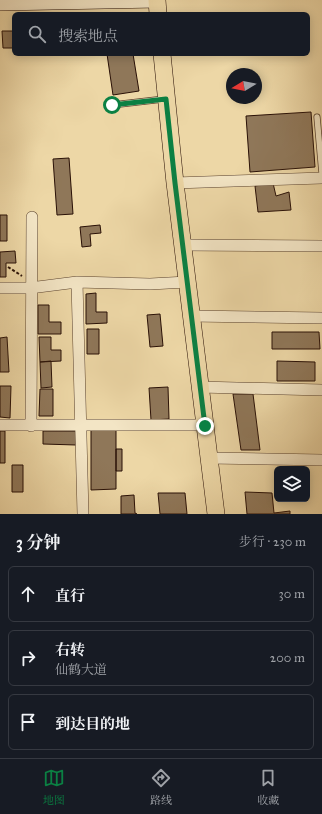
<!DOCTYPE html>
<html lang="zh">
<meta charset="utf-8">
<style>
body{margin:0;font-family:"IM FELL Great Primer","Noto Serif SC",serif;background:#242831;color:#f1f3f6}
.controls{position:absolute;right:12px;bottom:12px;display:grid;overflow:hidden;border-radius:6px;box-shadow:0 2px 10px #0003}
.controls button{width:36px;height:36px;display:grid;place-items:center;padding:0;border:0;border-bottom:1px solid #363941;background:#171b24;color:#f1f3f6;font:20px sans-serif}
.compass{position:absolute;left:226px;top:68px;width:36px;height:36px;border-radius:50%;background:#171b24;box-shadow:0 2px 10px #0003;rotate:260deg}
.stop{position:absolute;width:12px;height:12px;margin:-9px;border:3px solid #0b8043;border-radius:50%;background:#fff}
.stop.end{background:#0b8043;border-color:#fff;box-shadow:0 1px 4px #0008}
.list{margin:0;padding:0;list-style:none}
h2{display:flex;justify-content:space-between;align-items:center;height:52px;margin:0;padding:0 16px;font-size:17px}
h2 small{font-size:13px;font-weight:400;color:#9ea1a6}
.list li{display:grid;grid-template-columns:26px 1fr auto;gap:12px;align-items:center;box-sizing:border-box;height:56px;margin:0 8px 8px;padding:0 8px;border:1px solid #363941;border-radius:6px}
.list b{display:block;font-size:15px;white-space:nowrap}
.list p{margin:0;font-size:13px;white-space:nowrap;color:#9ea1a6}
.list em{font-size:13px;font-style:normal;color:#9ea1a6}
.icon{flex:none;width:22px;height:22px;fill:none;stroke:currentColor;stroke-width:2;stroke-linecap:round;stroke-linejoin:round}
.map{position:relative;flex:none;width:322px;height:514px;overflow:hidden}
.search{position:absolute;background:#171b24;box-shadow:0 2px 10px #0003;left:12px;right:12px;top:12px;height:44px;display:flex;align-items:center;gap:10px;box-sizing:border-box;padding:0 14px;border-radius:6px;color:#9ea1a6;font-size:15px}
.sheet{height:244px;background:#171b24}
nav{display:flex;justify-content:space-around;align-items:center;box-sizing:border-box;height:56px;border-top:1px solid #363941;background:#171b24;font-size:11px;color:#9ea1a6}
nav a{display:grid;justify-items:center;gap:2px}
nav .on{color:#0b8043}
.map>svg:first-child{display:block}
.building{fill:#8f7759;stroke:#291006}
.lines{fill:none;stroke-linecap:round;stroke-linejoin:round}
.service-casing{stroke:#5a422e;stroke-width:7}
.minor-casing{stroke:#5a422e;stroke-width:12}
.secondary-casing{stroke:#291006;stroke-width:16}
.primary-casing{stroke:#291006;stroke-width:18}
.path{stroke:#291006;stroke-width:2;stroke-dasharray:3 2;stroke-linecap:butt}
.service{stroke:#f3e5c5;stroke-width:5.5}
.minor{stroke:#f3e5c5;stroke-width:11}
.secondary{stroke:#f3e5c5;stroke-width:15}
.primary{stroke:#edd7a6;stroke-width:17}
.route{stroke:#0b8043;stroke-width:5}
</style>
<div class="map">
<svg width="322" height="514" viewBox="0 0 322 514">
<rect width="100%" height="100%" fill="#edd7a6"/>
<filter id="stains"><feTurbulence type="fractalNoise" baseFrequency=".005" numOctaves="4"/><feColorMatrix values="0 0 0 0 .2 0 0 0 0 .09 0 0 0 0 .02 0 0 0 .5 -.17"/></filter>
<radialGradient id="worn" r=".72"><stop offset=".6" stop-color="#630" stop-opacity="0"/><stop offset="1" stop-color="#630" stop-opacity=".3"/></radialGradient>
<path class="building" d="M2,31h12v17h-11z
M107,54h26l6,37 -26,4z
M311,112l4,55 -65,5 -4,-56z
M69,158l4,56 -16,1 -4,-56z
M273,183l3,13 13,-4 2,18 -33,2 -3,-26z
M0,215h7v26h-7z
M100,225l1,8 -11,1 1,12 -9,1 -2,-20z
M15,251l1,12h-10v14h-6v-25z
M96,293v19h11v11l-21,1v-30z
M38,305h11v17h12v12h-23z
M160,314l3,32 -13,1 -3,-32z
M87,329h12v25h-12z
M272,332h47l1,17h-48z
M7,337l2,35h-9v-34z
M39,337h12v13h10v11l-21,1z
M51,361l1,26 -11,1 -1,-26z
M277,361l38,1v19h-38z
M0,386h11l-1,32 -10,-1z
M168,387l1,32 -18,1 -2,-32z
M40,389h13v27h-14z
M233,394h20l7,56h-19z
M91,430h25v59l-25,1z
M0,431h5v32h-5z
M43,431h33v14l-33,-1z
M116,449h6v22h-6z
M12,465h11v27h-11z
M245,492l27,1 2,20 16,-2v3h-43z
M158,493h27l2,21h-27z
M134,495l1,18 2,1h-16v-18z"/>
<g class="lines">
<g class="service-casing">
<path id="service" d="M112,105l52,-6
M317,117l5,56"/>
</g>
<g class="minor-casing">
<path id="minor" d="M175,183l147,-5
M182,245l140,1
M77,282l6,232
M0,288h30l47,-6 73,2 37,-2
M191,316l131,2
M200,387l122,3
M0,425h205
M31,426l1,-209
M209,458l113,2"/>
</g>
<g class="secondary-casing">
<path id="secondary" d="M0,3l157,-3"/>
</g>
<g class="primary-casing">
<path id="primary" d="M157,0l1,14
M162,54l13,129 41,331"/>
</g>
<path class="path" d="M8,267l14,9"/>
<use href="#service" class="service"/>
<use href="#minor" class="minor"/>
<use href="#secondary" class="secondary"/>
<use href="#primary" class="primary"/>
</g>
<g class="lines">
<path class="route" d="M112,105l54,-6 9,84 30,243"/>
</g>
<rect width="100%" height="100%" filter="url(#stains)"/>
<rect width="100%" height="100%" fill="url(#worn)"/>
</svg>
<div class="controls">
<button><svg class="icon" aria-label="layers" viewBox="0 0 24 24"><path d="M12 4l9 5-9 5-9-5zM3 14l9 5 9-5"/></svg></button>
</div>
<svg class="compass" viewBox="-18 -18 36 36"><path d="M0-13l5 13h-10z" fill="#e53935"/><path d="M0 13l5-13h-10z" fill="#9ea1a6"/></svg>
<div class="stop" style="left:112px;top:105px"></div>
<div class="stop end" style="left:205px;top:426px"></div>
<div class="search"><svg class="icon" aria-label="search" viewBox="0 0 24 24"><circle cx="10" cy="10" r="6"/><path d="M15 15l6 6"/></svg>搜索地点</div>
</div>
<section class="sheet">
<h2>3 分钟<small>步行 · 230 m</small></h2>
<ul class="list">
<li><svg class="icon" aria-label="ahead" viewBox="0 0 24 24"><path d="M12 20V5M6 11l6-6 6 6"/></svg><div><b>直行</b></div><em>30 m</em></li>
<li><svg class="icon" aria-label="right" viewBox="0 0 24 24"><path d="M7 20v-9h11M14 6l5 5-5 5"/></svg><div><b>右转</b><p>仙鹤大道</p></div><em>200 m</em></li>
<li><svg class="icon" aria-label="arrive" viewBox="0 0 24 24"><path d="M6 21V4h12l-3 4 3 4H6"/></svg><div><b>到达目的地</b></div></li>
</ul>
</section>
<nav>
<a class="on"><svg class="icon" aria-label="map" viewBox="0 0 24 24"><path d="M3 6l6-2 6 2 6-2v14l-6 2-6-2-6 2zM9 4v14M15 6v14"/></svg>地图</a>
<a><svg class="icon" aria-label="directions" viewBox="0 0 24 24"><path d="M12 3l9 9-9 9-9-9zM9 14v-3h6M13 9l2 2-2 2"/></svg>路线</a>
<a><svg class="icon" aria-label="saved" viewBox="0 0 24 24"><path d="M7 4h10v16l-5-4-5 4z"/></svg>收藏</a>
</nav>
